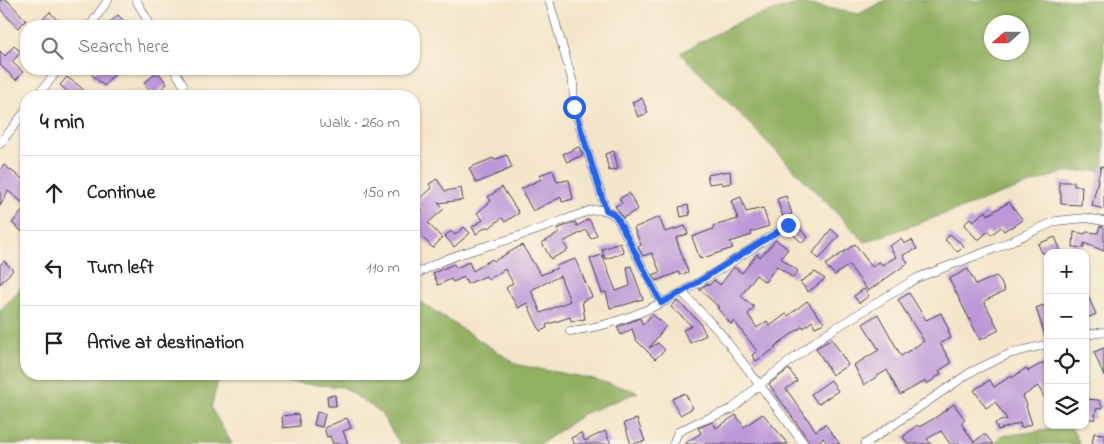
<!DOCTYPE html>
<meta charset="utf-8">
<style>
body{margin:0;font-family:"Indie Flower",sans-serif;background:#f2f2f2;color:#222}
.controls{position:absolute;right:15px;bottom:15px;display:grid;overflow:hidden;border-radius:10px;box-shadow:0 1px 4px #0004}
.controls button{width:45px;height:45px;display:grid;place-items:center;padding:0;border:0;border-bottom:1px solid #e0e0e0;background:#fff;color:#222;font:25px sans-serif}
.compass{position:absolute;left:984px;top:15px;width:45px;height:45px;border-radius:50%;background:#fff;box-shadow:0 1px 4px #0004;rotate:249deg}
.stop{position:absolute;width:15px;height:15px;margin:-11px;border:4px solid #2563eb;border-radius:50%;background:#fff}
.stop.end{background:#2563eb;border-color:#fff;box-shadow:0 1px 5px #0008}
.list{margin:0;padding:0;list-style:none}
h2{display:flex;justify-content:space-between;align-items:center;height:65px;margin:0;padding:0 20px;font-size:21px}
h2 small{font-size:16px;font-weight:400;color:#767676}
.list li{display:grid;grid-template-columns:32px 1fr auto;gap:15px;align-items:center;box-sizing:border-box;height:75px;padding:0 20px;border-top:1px solid #e0e0e0}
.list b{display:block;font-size:19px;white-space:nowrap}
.list em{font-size:16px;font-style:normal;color:#767676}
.icon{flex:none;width:28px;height:28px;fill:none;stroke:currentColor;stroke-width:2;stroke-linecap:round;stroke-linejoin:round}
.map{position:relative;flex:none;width:1104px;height:444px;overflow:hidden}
.search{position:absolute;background:#fff;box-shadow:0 1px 4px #0004;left:20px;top:20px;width:400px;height:55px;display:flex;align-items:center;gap:12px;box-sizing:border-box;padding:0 18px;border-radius:20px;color:#767676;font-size:19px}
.panel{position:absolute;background:#fff;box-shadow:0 1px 4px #0004;left:20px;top:90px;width:400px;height:290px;border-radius:20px}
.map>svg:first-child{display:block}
.forest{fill:#91b062;stroke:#5a694e;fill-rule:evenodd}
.building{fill:#bc98d8;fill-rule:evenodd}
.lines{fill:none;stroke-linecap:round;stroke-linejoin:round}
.street-casing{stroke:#413f50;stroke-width:9}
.street{stroke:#fff;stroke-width:8}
.route{stroke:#2563eb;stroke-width:6}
</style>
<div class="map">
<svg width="1104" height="444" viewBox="0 0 1104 444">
<rect width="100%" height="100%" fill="#fcf5e5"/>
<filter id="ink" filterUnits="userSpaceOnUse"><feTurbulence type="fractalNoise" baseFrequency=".02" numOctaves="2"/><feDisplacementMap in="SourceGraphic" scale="10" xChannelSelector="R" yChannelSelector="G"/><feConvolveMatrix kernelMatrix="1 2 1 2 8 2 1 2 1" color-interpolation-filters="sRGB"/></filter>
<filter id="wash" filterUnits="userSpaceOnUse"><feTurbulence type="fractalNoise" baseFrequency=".0096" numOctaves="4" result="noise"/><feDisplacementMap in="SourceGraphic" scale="20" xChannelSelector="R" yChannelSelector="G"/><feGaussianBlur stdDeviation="1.12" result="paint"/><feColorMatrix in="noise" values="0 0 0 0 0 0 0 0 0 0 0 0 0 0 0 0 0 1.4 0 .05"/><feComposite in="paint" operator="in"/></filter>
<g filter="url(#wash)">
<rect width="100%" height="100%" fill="#f3e5c9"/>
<path class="forest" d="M885,0h219v170l-40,2 -199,70 -185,-189 63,-33 57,-17 59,11zM992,22h30v30h-30z
M26,282v92h388v-76l104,67 75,14 45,13 -55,22 -42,30h-141l-20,-32 -37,-25 -48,-4 -77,-2 -7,27 21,36h-232v-133z
M1071,427l9,17h-84l4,-8z"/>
<g id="blocks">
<path class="building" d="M0,0h7l19,20 -8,8 -18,-19z
M50,12l7,8 -6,6h-16z
M118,15l11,11h-23z
M14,46l7,6 -9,10 11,10 -7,8 -16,-15v-14l5,5z
M97,69h22l-15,17 -12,-11z
M158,72l9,12 -14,11 -9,-12z
M67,77l11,8 12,11h-14l-4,-4 -2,2 -10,-9z
M642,98l6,15 -10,4 -6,-15z
M579,147l4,8 -16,7 -4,-8z
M614,151l4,18 -9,2 -4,-17z
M507,155l5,13 -36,15 -7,-15 24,-10 1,2z
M4,165l22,17v23l-18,-14 -8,15v-36z
M1101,166l3,1v42l-12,-3z
M553,170l4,12 12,-2 4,19 -11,3 -1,-5 -28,14 -12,-22 20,-10 -2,-4z
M730,171l1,12 -9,2v-3l-13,2 -2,-9z
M437,179l8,12 16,-3 2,12 -25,3 6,6 -16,14 14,15 -9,10 -19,-19v-15l9,-4 -6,-8 15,-14 -3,-4z
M1059,182h15v4h8l-1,19 -20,-1v-11h-1z
M502,187l17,26 -14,9 -3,-4 -13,10 -2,-2 -11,8 -4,-7 11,-7 -6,-7 14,-12 -3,-4z
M629,193l9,16 -15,9 -8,-12 7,-3 -3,-4z
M786,196l6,18 -9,3 -6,-18z
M741,197l5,15 17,-4 6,18 -18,6 1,3 -22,7 3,6 -33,11 -8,-22 21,-8v-3l25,-7 -7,-18z
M1009,202l14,18 -12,8 -1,-1 -6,4 -3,-4 -10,8 -3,-4 -8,8h-3l-13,-14 6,-7 3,3 13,-10 2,4z
M688,205l2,10 -9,2 -2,-10z
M26,207v28l-14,-12z
M659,217l6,15 20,-6 3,8 -12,4 12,34 -8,3 -1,-3 -23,9 -3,-6 7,-3 -8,-19 -9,3 -5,-9 3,-2 -7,-17z
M589,219l8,16 -6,4 -5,-9 -23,12 5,8 -17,9 -9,-16 17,-10 -2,-4 18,-7 2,4z
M1100,226l4,1v24l-20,-8v5l-11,-1 1,-15 11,2 1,-2 12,1z
M464,227l6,6 -16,14 -9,-11 6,-5 4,4z
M798,227l10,10 -6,6 -10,-10z
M831,229l8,7 -20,23 -6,-6z
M950,234l14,12 -6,6 -13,-12z
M1055,237l7,16h-20l-4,-9z
M901,239l3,5 8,-4 5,9 -14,6 5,8 -40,28 -19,-26 -14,10 -10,-10 30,-21 17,23 7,-6 3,4 14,-8 -7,-11z
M776,240l12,9 -7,9 17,13 -5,7 -16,-12 -12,16 -9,-7 -15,21 13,11 -6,7 9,14 10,-7 3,5 16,-12 2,2 19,-15 17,22 -9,4 -3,-6 -8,7 -1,-2 -28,20 1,2 -20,13 -4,-6 5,-4 -23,-30 -3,3 -14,-16 2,-1 -20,-18 8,-5 1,2 6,-6 6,5 14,-18 8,6 15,-19 3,3z
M620,243l4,10 -19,6 -3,-10z
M522,245l19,30 16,-7 -1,-2 19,-7 17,38 -10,4 3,18 -14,2 -1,-4 -24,8 1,3 -7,3 -13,-28 -9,5 -12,-20 7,-5 -8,-14 -17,11 -2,-4 -19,8 -3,-7 -11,5 -2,-3 -13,6 -5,-12 21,-9 2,4 13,-6 4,9 19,-12 2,2zM560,276l10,25 -29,12 -10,-23z
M602,255l14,36 14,-5 -3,-19 4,-1 12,33 -19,6 -14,3 -4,-16 -4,1 -12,-34z
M4,261l9,9 -13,14v-19z
M968,269l8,16 20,-9 3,3 6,12 -21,10 15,29 -19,10 -31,-61z
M815,272l10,7 -17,13 -8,-10z
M864,289l5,7 -10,7 -5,-7z
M1085,289l11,25 -11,5z
M909,293l17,27 15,-7 8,17 -1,1 3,7 -11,5 11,20 -12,8 2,3 -14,10 -2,-3 -25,14 -13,-25 -23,15 -10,-20 25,-15 -16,-26 15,-10 23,42 23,-15 -26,-41z
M677,301l22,20 7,14 -16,8 -7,-13 9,-4 -21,-19z
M1043,305l5,13v20l-2,1 -10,-31z
M652,314l14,12 -17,22 9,-5 7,7 -10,9 -19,-19 -4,-11 -11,6 -4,-8 23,-9 3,7z
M832,339l16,26 -16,10 -16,-27z
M1104,348v28l-10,-24z
M1048,360v44l-10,-18 -15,10 4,9 -1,1 6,18 -11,4 -1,-5 -22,7 -3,-7 12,-4 -12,-17 -9,6 -12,-18 16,-10 4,7 17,-11 1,2 14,-10 2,3z
M789,369l8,12 -11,8 30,42 9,-7 15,20h-12l-5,-6 -8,6h-4l-42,-60z
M831,380l7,11 -20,13 -7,-10z
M685,393l8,15 -13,7 -8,-16z
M335,395l1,11h-8l-1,-10z
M1086,399l13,1 4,8 -7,1 -1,10h-10z
M954,404l11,16 -4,3 13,19 9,-7h3l7,9h-43l-9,-13 -14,8 4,5h-23l-5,-7 14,-12 2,2 16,-9z
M317,412l8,2 -3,13 -8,-2z
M298,414l2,12 -17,2 -1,-12z
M763,414l25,30h-104l17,-11 -3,-5 15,-6 3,6 20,-13 8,12z
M347,418l4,10 -8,3 5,13h-15l-3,-8 -3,1 -3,-9z
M637,419l8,22 -14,3 -7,-21z
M605,431l6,13h-37l-3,-6 10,-5 4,8z
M1094,433l10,1v10h-12z"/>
</g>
</g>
<g filter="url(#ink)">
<use href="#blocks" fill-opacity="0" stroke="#413f50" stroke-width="1"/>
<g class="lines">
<g class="street-casing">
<path id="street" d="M136,0l15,26
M549,0l24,83 1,24 32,103
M90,26l18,-26
M174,69l9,15
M37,96l22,-27
M0,144l26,-34
M414,276c31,-21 70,-28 105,-40 24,-7 46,-17 70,-25 13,-3 22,-1 30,10l42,82
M683,293l39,42 82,109
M570,331c83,-9 150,-63 218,-106
M1085,335l19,-3
M673,444l5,-12 18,-9 36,-14 27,-24 65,-50 93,-57 79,-30 60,-27 30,-3 18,3
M865,444l106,-72 38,-18 39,-10"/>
</g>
<use href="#street" class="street"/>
</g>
</g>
<g class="lines" filter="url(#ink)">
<path class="route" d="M574,107l32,103 8,4 5,7 42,82 21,-11 106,-67"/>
</g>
</svg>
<div class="controls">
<button>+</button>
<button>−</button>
<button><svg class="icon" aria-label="locate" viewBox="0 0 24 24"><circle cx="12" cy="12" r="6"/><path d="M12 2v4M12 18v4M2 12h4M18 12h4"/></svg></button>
<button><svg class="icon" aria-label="layers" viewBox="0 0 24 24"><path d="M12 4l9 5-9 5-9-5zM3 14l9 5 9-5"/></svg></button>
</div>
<svg class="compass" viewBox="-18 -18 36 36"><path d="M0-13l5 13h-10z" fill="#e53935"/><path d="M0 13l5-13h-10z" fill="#767676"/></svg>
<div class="stop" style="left:574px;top:107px"></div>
<div class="stop end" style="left:788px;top:225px"></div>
<div class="search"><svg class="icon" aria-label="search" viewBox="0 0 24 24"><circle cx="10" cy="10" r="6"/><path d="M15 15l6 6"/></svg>Search here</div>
<section class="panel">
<h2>4 min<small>Walk · 260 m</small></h2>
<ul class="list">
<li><svg class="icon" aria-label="ahead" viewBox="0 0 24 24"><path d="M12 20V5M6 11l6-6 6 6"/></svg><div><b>Continue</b></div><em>150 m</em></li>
<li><svg class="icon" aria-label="left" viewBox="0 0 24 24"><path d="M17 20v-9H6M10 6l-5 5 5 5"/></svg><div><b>Turn left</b></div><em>110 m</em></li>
<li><svg class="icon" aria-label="arrive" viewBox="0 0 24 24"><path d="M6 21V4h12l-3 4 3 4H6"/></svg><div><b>Arrive at destination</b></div></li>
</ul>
</section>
</div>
